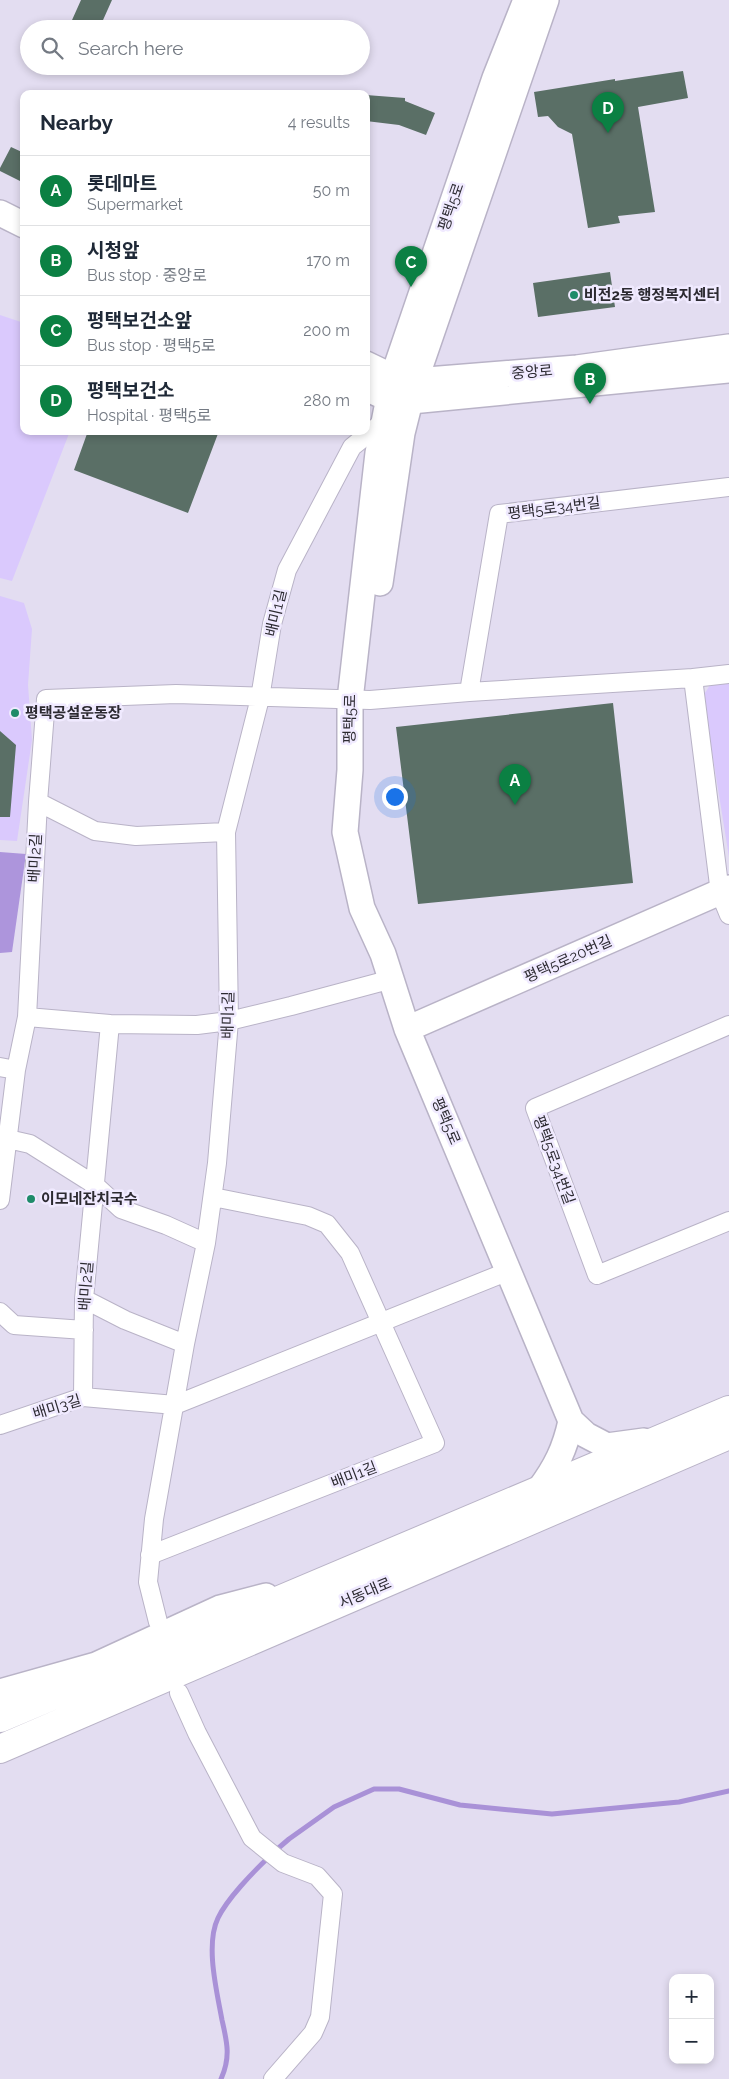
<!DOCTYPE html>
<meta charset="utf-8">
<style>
body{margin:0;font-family:Raleway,"Noto Sans KR",sans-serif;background:#f2f2f3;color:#1f2937}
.controls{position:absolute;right:15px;bottom:15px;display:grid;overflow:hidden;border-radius:10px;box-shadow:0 2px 8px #0003}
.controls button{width:45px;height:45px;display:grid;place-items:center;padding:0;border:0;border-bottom:1px solid #e0e1e3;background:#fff;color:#1f2937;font:25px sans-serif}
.you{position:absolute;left:394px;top:796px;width:18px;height:18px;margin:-12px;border:4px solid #fff;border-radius:50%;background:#1a73e8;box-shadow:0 0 0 8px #1a73e833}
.badge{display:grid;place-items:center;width:32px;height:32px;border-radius:50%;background:#0b8043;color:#fff;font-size:16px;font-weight:700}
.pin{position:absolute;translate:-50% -41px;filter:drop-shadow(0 1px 2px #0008)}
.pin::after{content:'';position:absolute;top:26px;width:18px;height:15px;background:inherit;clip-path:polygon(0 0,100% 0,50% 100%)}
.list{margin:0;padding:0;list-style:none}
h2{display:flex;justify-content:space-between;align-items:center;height:65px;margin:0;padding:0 20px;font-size:21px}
h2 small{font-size:16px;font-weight:400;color:#747a83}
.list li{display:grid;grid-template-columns:32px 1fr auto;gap:15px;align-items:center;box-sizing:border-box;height:70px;padding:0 20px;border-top:1px solid #e0e1e3}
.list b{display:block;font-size:19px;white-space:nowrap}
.list p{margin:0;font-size:16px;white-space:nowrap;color:#747a83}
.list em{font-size:16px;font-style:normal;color:#747a83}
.icon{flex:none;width:28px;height:28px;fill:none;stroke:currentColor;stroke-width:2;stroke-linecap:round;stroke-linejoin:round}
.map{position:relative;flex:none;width:729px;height:2079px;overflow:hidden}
.search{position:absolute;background:#fff;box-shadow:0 2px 8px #0003;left:20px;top:20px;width:350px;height:55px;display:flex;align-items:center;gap:12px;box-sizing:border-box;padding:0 18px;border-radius:28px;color:#747a83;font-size:19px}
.panel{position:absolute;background:#fff;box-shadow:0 2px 8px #0003;left:20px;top:90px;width:350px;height:345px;border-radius:10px}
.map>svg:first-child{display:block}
.green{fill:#dac9fd}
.forest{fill:#ad95dc}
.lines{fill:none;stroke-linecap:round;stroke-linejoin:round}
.stream{stroke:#a991d7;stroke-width:5}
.building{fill:#5a6f66}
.street-casing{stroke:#b9b3c7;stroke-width:20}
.secondary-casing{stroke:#b9b3c7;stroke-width:28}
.primary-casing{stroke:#b9b3c7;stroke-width:30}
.street{stroke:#fff;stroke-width:18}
.secondary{stroke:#fff;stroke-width:25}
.primary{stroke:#fff;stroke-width:28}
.poi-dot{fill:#1e8b69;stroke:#f0eaff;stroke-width:2}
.labels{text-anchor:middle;stroke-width:5;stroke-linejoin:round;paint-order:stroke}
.street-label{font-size:15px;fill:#2c2a31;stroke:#f0eaff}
.poi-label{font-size:15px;font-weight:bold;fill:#2c2a31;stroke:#f0eaff;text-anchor:start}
</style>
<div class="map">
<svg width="729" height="2079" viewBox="0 0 729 2079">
<rect width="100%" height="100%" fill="#e3ddf1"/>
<path class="green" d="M0,315l24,8v108h46l-58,150 -12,-3z
M0,596l24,7 8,26 -4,56 4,55 -15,101 -17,-1z
M729,680v177l-26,-161 9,-14z"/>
<path class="forest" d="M0,852l26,2 -14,98 -12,1z"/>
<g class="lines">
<path class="stream" d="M275,1851l14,-12 45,-32 40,-18h25l61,16 92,9 127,-12 50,-11
M221,2079c10,-22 6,-37 1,-59 -5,-28 -17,-75 -4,-102 9,-19 35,-46 51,-61"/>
</g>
<path class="building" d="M81,0h31l-13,29h-31z
M683,71l5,27 -50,9 17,105 -37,4 2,7 -32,5 -16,-94 -14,-7 -10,-11 -10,1 -4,-25 81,-13v2z
M366,95l39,3v3l30,12 -9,22 -27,-10 -33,-4z
M11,147l13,6v30l-24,-12v-3z
M610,272l5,35 -77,10 -5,-34z
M88,431h131l-31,82 -114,-43z
M613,703l20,180 -215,21 -22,-177z
M0,731l16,14 -6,72h-10z"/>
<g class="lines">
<g class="street-casing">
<path id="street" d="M693,678l27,215 9,22
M469,692l30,-178 230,-27
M38,802l57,29 41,5 90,-4
M27,1017l83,7 87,1 32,-4 62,-15 101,-27
M729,1025l-194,83 62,167 132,-54
M0,1067l16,3
M8,1139l22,5 65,41 26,24 45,16 40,18
M0,1200l16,-130 11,-53 11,-215 8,-103 130,-5 194,6 99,-8 224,-14 36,-4
M84,1299l41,21 60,24
M0,1312l14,13 70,5
M83,1397l1,-98 26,-275
M0,1425l83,-28 92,8 334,-134
M150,1555l285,-112 -85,-190 -23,-29 -19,-8 -95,-19
M158,1622l-10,-40 6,-63 31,-175 21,-101 11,-80 12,-142 -3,-189 34,-134 12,-74 15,-54 65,-123 32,-26
M179,1693l18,40 55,105 31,25 34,13 16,18 -13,123 -7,16 -40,46"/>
</g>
<g class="secondary-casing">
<path id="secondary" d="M526,0l-31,78 -102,299 -15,76 -28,247v70l-5,62 17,76 21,46 24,75 164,392 15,14 21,11 37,-5
M0,213l24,12
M366,364l27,13 22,4 162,-13 152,-21
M366,388l23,11 22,2 318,-31
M380,583l22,-150 13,-52 131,-381
M407,1029l322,-141
M539,1490c17,-23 26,-41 32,-69
M0,1692l96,-27 124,-57 46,-12"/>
</g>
<g class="primary-casing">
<path id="primary" d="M0,1718l729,-308
M0,1749l729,-314"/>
</g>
<use href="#street" class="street"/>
<use href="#secondary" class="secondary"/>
<use href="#primary" class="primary"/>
</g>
<g class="poi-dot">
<circle cx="574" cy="295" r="5"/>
<circle cx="15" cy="713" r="5"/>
<circle cx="31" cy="1199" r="5"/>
</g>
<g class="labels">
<g class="street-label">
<text transform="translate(451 207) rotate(-71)" y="5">평택5로</text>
<text transform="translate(532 372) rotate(-5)" y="5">중앙로</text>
<text transform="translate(554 508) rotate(-7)" y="5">평택5로34번길</text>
<text transform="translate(276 613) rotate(-77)" y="5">배미1길</text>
<text transform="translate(350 719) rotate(-89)" y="5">평택5로</text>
<text transform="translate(35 858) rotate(-87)" y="5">배미2길</text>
<text transform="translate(568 959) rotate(-24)" y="5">평택5로20번길</text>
<text transform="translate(228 1015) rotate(-89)" y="5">배미1길</text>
<text transform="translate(446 1121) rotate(67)" y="5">평택5로</text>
<text transform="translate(554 1160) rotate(70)" y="5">평택5로34번길</text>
<text transform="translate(86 1286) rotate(-86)" y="5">배미2길</text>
<text transform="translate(57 1407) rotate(-17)" y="5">배미3길</text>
<text transform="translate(354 1475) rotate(-21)" y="5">배미1길</text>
<text transform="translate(365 1593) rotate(-23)" y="5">서동대로</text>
</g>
<g class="poi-label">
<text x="584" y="300">비전2동 행정복지센터</text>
<text x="25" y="718">평택공설운동장</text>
<text x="41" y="1204">이모네잔치국수</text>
</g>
</g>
</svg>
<div class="controls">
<button>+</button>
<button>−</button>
</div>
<div class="you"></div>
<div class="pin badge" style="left:515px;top:805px">A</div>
<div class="pin badge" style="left:590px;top:404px">B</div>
<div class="pin badge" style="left:411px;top:287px">C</div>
<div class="pin badge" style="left:608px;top:133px">D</div>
<div class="search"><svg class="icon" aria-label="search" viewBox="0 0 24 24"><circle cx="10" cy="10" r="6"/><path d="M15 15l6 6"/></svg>Search here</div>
<section class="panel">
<h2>Nearby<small>4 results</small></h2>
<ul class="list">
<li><span class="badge">A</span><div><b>롯데마트</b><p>Supermarket</p></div><em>50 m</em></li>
<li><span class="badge">B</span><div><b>시청앞</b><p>Bus stop · 중앙로</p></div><em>170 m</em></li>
<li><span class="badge">C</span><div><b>평택보건소앞</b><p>Bus stop · 평택5로</p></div><em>200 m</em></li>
<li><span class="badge">D</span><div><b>평택보건소</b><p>Hospital · 평택5로</p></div><em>280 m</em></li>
</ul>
</section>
</div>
